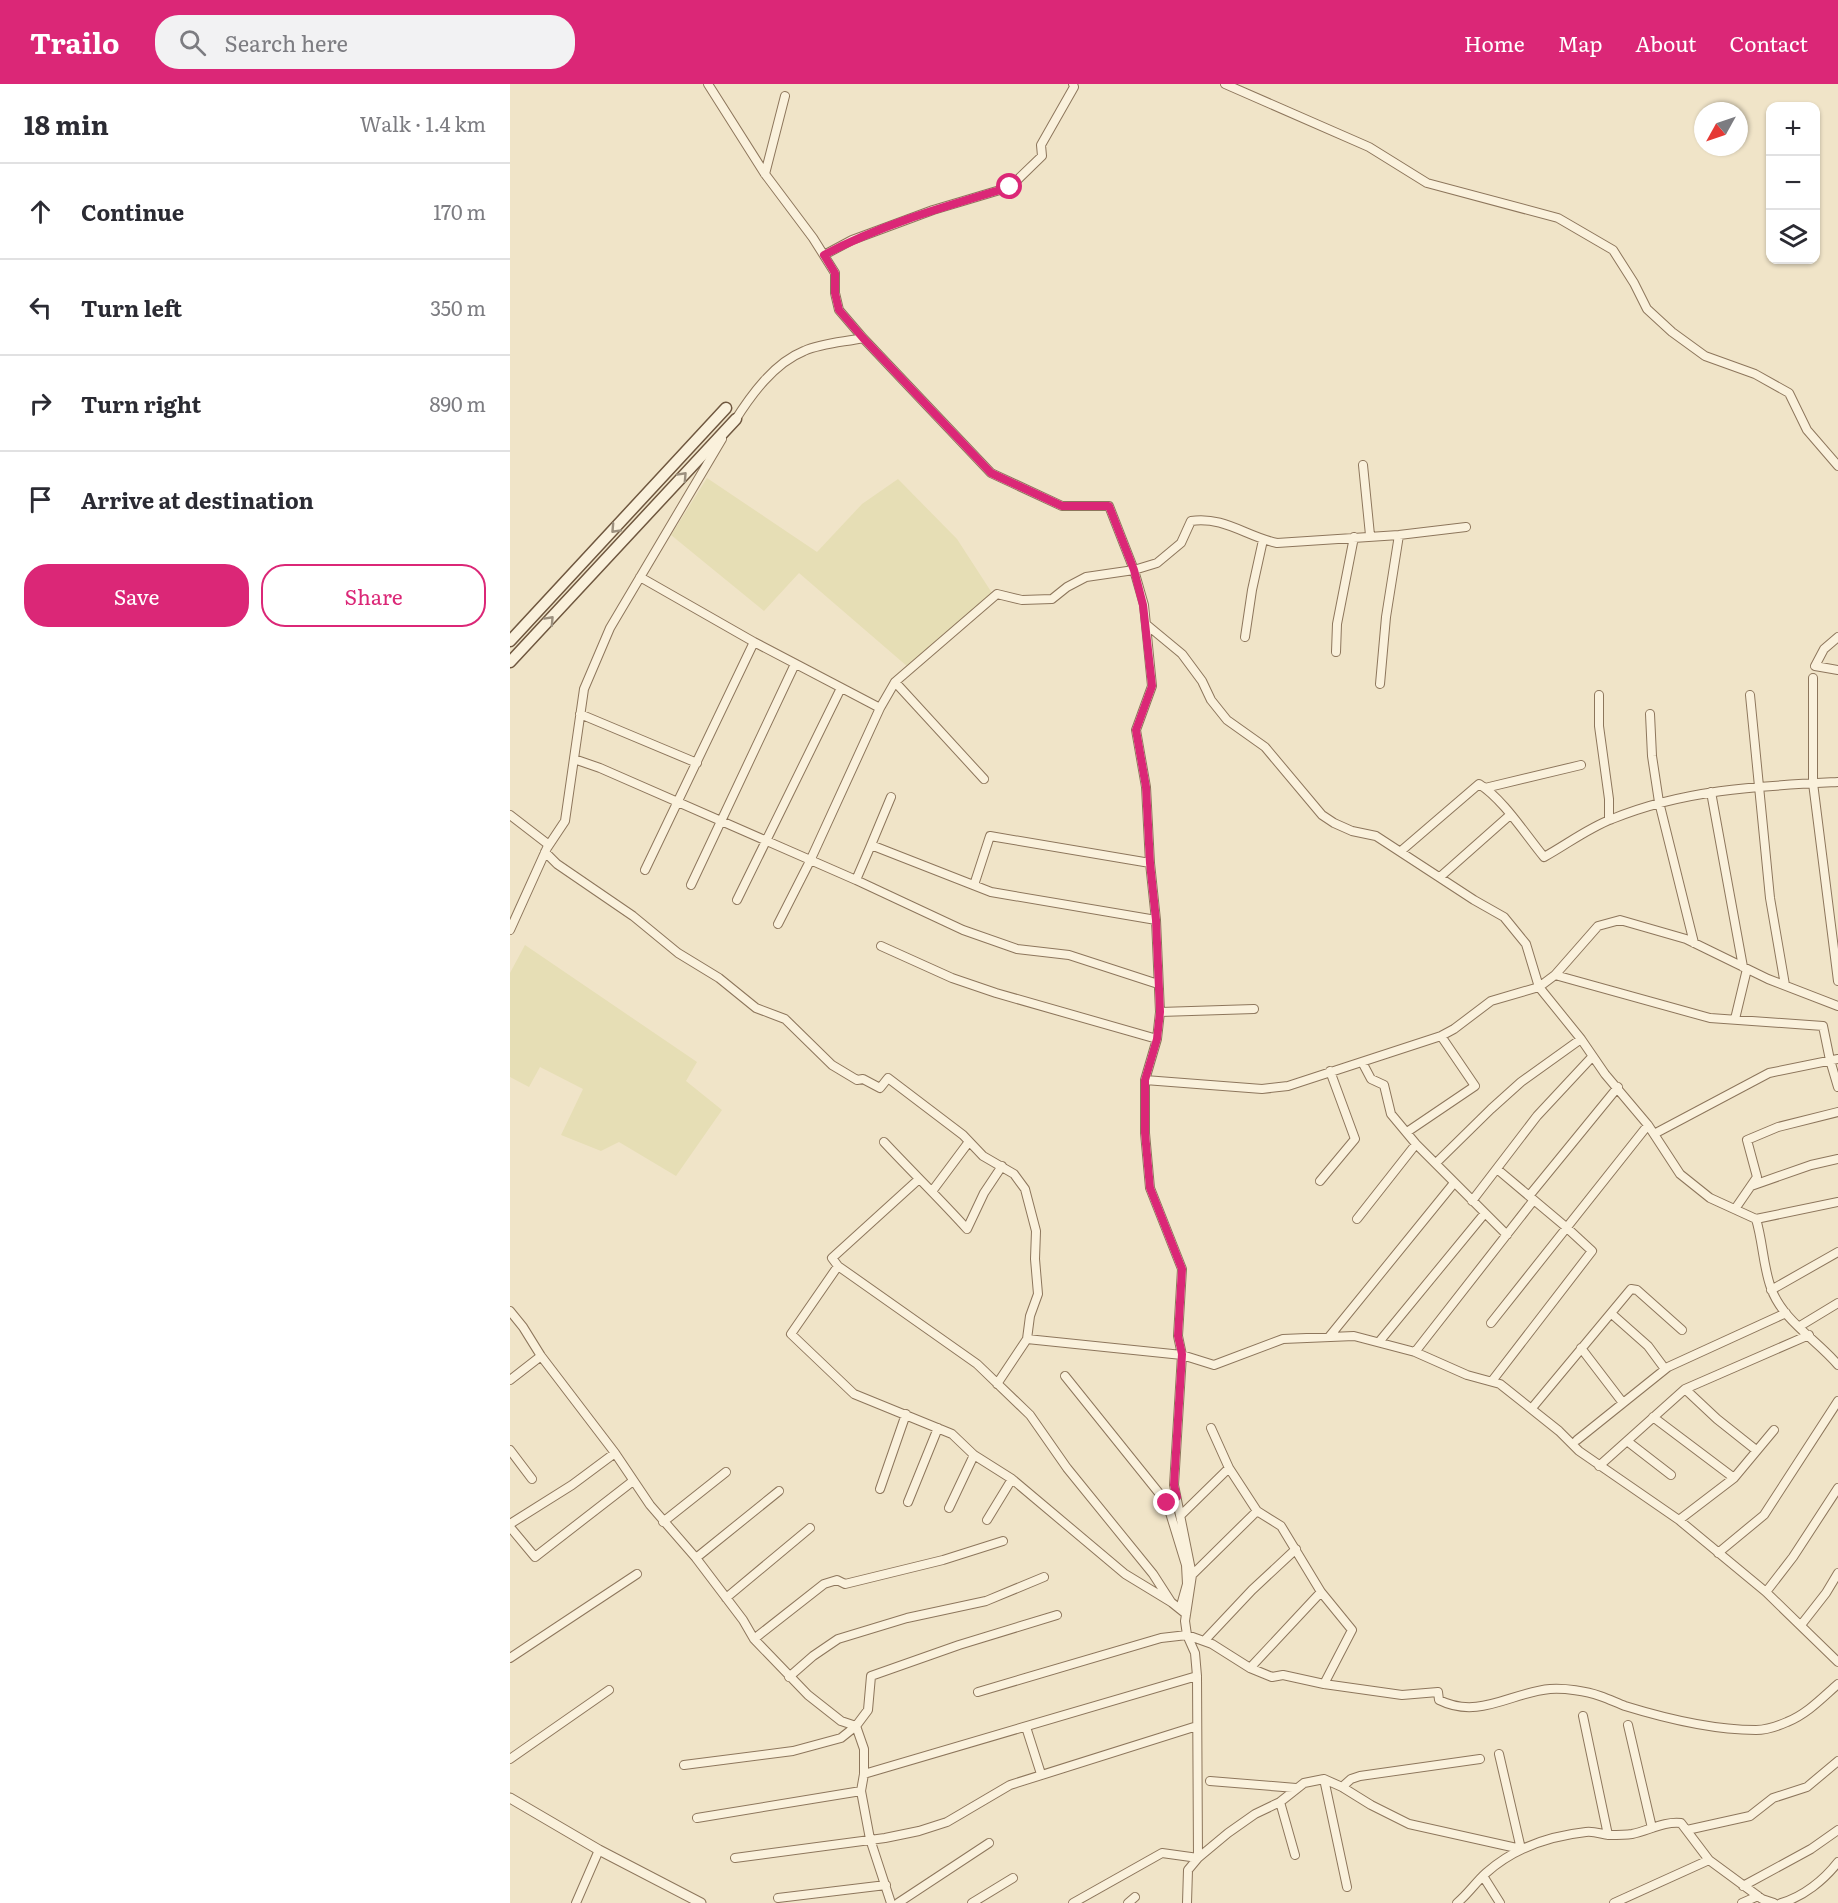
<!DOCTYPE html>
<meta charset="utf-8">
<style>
body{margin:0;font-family:Literata,serif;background:#f2f2f3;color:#2b2b33}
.controls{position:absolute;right:18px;top:18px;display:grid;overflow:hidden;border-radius:12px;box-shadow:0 2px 4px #0004}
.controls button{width:54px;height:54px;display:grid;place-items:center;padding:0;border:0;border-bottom:2px solid #e1e1e2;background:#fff;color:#2b2b33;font:30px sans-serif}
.compass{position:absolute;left:1184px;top:18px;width:54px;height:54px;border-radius:50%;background:#fff;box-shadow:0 2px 4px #0004;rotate:230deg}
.stop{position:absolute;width:18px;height:18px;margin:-14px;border:4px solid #db2777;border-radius:50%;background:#fff}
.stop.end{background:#db2777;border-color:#fff;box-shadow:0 2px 6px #0008}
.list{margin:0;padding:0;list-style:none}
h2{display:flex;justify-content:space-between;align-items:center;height:78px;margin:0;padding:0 24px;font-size:26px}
h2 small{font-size:20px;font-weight:400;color:#7c7c81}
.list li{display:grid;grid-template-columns:39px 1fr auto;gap:18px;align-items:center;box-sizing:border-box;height:96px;padding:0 24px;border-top:2px solid #e1e1e2}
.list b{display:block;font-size:22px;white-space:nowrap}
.list em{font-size:20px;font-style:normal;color:#7c7c81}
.actions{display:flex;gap:12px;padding:18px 24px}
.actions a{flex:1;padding:14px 0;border:2px solid #db2777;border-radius:24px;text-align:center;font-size:21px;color:#db2777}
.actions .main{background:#db2777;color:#fff}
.icon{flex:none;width:33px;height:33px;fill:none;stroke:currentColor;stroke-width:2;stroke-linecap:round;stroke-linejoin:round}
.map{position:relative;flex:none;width:1328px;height:1819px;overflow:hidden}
header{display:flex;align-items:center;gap:36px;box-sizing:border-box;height:84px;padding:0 30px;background:#db2777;color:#fff}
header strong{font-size:28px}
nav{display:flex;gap:33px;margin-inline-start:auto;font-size:21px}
.search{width:420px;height:54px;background:#f2f2f3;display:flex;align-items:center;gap:15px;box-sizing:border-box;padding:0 21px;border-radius:24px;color:#7c7c81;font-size:22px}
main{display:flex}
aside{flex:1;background:#fff}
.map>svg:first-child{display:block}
.farmland{fill:#e6deb5}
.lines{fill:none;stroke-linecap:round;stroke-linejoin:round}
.minor-casing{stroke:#8d765c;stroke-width:10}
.tertiary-casing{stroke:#8d765c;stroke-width:11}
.secondary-casing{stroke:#6f573f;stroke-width:13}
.minor{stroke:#faf1dc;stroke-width:8}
.tertiary{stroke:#faf1dc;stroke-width:9}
.secondary{stroke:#faf1dc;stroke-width:10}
.oneway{stroke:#9c907e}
.route{stroke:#db2777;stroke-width:8}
</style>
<header>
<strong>Trailo</strong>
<div class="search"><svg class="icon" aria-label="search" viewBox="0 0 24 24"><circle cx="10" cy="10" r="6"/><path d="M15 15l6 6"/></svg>Search here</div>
<nav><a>Home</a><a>Map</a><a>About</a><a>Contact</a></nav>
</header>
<main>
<aside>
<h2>18 min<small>Walk · 1.4 km</small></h2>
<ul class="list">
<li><svg class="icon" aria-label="ahead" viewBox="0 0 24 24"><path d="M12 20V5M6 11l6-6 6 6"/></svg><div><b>Continue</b></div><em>170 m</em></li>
<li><svg class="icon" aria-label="left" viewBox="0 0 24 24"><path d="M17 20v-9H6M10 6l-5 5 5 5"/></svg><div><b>Turn left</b></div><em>350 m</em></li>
<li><svg class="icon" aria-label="right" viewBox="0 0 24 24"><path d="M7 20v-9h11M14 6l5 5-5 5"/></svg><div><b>Turn right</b></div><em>890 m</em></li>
<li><svg class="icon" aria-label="arrive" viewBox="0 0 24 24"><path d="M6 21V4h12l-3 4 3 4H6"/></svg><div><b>Arrive at destination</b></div></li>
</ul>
<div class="actions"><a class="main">Save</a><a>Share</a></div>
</aside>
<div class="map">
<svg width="1328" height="1819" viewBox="0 0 1328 1819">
<rect width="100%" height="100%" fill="#f0e4c8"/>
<path class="farmland" d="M197,394l110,74 45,-48 36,-25 59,60 35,54 -84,74 -109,-94 -35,38 -93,-76z
M15,861l172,117 -11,19 36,29 -46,66 -57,-34 -18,9 -40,-16 22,-46 -43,-22 -11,20 -19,-10v-104z"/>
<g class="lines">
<g class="minor-casing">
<path id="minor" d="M198,0l57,90 48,64 22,35v20l4,17 24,28 128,135 71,33h47l25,64 10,35 8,81 -16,44 10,57 4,76 6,57 4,92 -3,27 -12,41v53l5,55 32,81 -4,67 4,19 -8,130 18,90 -7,46 2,14 8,18 2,23 1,182 -10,12 -1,33
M715,0l144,63 58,36 131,35 55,32 21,33 13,26 25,23 33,24 50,18 34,19 18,37 31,36
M255,90l20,-78
M314,171l28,-15 81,-30 77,-23 32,-31 -1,-11 33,-58 -1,-3
M224,338c17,-27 40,-59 70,-71 18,-8 41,-9 59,-13
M853,381l7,70
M130,493l114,65 126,66
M637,541l35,29 20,27 9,19 16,20 38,27 57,68 12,8 18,8 24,5 98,64 30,17 22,27 13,43 42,52 24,35 43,51 32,49 30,24 46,21c7,23 7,47 15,69 11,32 46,52 67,77
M735,553l7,-47 11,-50
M1328,553l-14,12 -9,17 23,4
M826,568l1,-28 17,-87
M1303,594v105l25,198
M385,598l89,97
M870,600l6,-67 13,-82
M1089,611v31l10,73v21
M1240,611l20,203 15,87
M70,630l117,49
M1140,630l2,42 7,46 35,141
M64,675l26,9 256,112 107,50 54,19 52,6 89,29
M975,704l96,-23
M1201,708l32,175
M0,731l39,30
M361,761l20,-48
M891,767l78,-67c24,15 46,50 65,73 22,-12 44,-29 68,-38 73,-30 148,-33 226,-37
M35,768l12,12 76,52 45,37 41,25 37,30 29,11 47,46 25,15 6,-1 17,9 8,-10 75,57 20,21 31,18 11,15 11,42 -1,28 3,35 -8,22 -3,23 -30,45
M135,786l109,-228
M930,793l70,-62
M346,796l15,-35 120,47 165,28
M181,801l104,-221
M464,801l16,-49 160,27
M227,816l104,-212
M268,840l32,-63 70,-153 15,-26 102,-88 25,6 30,-1 15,-12 19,-10 48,-7 23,-7 24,-20 10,-22c33,-5 56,16 86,22l122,-8 67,-8
M0,846l37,-82 18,-27 19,-132 26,-61 112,-189
M371,862l71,32 44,15 161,46
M1045,891l155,43 113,8 7,34 8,27
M650,928l94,-3
M1225,935l12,-50
M852,978l9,17 13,6 7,29 25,30 91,91
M635,996l117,9 26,-3 153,-50 13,-7 37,-28 48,-14 16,-12 43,-49 22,-6 66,19 82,40 70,27
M897,1048l68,-46 -34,-50
M1144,1050l115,-61 69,-14
M374,1058c28,30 56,57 83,87l17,-36 18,-27
M926,1079l55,-54 30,-27 60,-43
M409,1095l-87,79 6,8 139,98 53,51 37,53 86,106 18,28
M810,1097l35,-42 -25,-68
M1241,1102l60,-21 27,-6
M423,1106l35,-47
M1019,1112l89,-109
M962,1117l65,-85 55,-59
M1225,1125l22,-32 -10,-37 31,-13 60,-15
M847,1135l59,-75
M1246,1135l82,-17
M328,1182l-47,68 63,60 98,40 22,21 38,24 113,95 46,28 15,12
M1261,1206l67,-38
M0,1227l13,16 18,29 74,97 35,52 46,53 47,62 11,19 54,56 33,26 15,5 8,23v25l-3,17 9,48 21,64
M1103,1231l35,31 17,23
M981,1239l157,-198
M1290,1242l38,-23
M819,1253l125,-154
M517,1255l155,16 32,10 69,-26 71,-3 61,16 52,23 33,9 59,47 20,20 100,69 87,72 72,70
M869,1258l106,-129
M1071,1264l42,55
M905,1268l118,-151
M555,1292l102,127 19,62 1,19 -7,25
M0,1296l31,-24
M982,1297l100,-130 -26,-24 -69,-58
M1175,1305l32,30 39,31
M1022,1324l99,-119 6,1 45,40
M1143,1333l81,61
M701,1344l18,40 28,43 24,15 40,66 31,38 -28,54
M1067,1356l91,-73 118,-54
M1117,1357l44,34
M0,1366l22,29
M1089,1382l86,-77 124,-54
M370,1405l26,-75
M398,1418l30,-74
M439,1424l25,-53
M671,1431l48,-47
M477,1436l25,-41
M1169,1436l55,-42 40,-48
M153,1438l63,-50
M0,1440l62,-39 43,-32
M0,1443l25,30 98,-76
M1208,1469l46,-38 74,-114
M186,1474l83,-67
M682,1491l65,-64
M1256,1508l27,-35 45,-69
M216,1514l84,-70
M1291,1541l25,-32 12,-20
M244,1555l70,-55 13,-4 8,4 98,-24 60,-19
M694,1557l48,-51 44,-41
M0,1574l127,-84
M740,1584l71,-76
M279,1593l24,-21 25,-17 69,-21 79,-17 58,-24
M468,1608l183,-54 26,-3 25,9 38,24 22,9 11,-2 41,9 78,11 36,-3 1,8c40,20 73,-8 111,-11 15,-1 36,2 50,7 9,3 17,7 25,10 39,12 90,24 131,24 9,0 22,-4 31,-8 20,-8 35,-24 51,-38
M1073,1632l25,119
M1118,1641l24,103
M516,1643l15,47
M989,1670l22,95
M0,1675l99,-69
M174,1681l109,-14 48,-13 15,-12 12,-16 3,-34 88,-31 98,-30
M354,1690l333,-98
M814,1695l23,108
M700,1697l86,7
M832,1703l9,-8 9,-3 120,-17
M770,1718l15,53
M187,1734l164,-27
M1177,1746l63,-14 23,-18 34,-11 31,-26
M225,1774l150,-20 34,-7 28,-9 63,-37 187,-59
M973,1792l17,27
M1233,1802l68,-37 27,-19
M268,1814l108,-13
M66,1819l23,-53
M388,1819l91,-60
M462,1819l41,-25
M563,1819l89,-50 36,5 30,-25 27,-19 25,-12 24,-19 20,-4 18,8 29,18 38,19 112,25
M618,1819l7,-6
M947,1819c11,-9 18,-20 29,-30 28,-25 63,-37 100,-41 8,-1 15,2 23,3 7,0 16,0 23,-1 16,-3 32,-13 49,-11l28,37 53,39 12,4
M1104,1819l95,-43
M1232,1819l16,-7
M1271,1819c22,-6 43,-23 57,-41"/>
</g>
<g class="tertiary-casing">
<path id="tertiary" d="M0,1714l89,52 102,53"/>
</g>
<g class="secondary-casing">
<path id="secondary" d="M0,557l216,-233
M0,578l226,-243"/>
</g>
<use href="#minor" class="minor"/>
<use href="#tertiary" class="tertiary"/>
<use href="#secondary" class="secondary"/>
</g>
<defs><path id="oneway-chevron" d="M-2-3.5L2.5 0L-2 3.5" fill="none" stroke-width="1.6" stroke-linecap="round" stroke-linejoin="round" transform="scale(1.5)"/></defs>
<g class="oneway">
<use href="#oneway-chevron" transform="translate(173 392) rotate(-47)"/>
<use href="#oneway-chevron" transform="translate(105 445) rotate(133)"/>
<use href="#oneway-chevron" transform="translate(40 536) rotate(-47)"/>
</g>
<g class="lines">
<path class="route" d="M500,103c-63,19 -128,37 -186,68l11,18v20l4,17 24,28 128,135 71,33h47l25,64 9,35 9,81 -16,44 10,57 4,76 6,57 4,92 -3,27 -12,41v53l5,55 32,81 -4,67 4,18 -8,131 3,12 -10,6"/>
</g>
</svg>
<div class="controls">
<button>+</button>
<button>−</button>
<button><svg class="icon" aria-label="layers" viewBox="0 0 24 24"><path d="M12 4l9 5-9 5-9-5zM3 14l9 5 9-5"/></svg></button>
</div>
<svg class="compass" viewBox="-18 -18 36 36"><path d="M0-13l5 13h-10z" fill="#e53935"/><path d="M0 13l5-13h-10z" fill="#7c7c81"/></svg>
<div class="stop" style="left:500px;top:103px"></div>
<div class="stop end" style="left:657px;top:1419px"></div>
</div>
</main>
